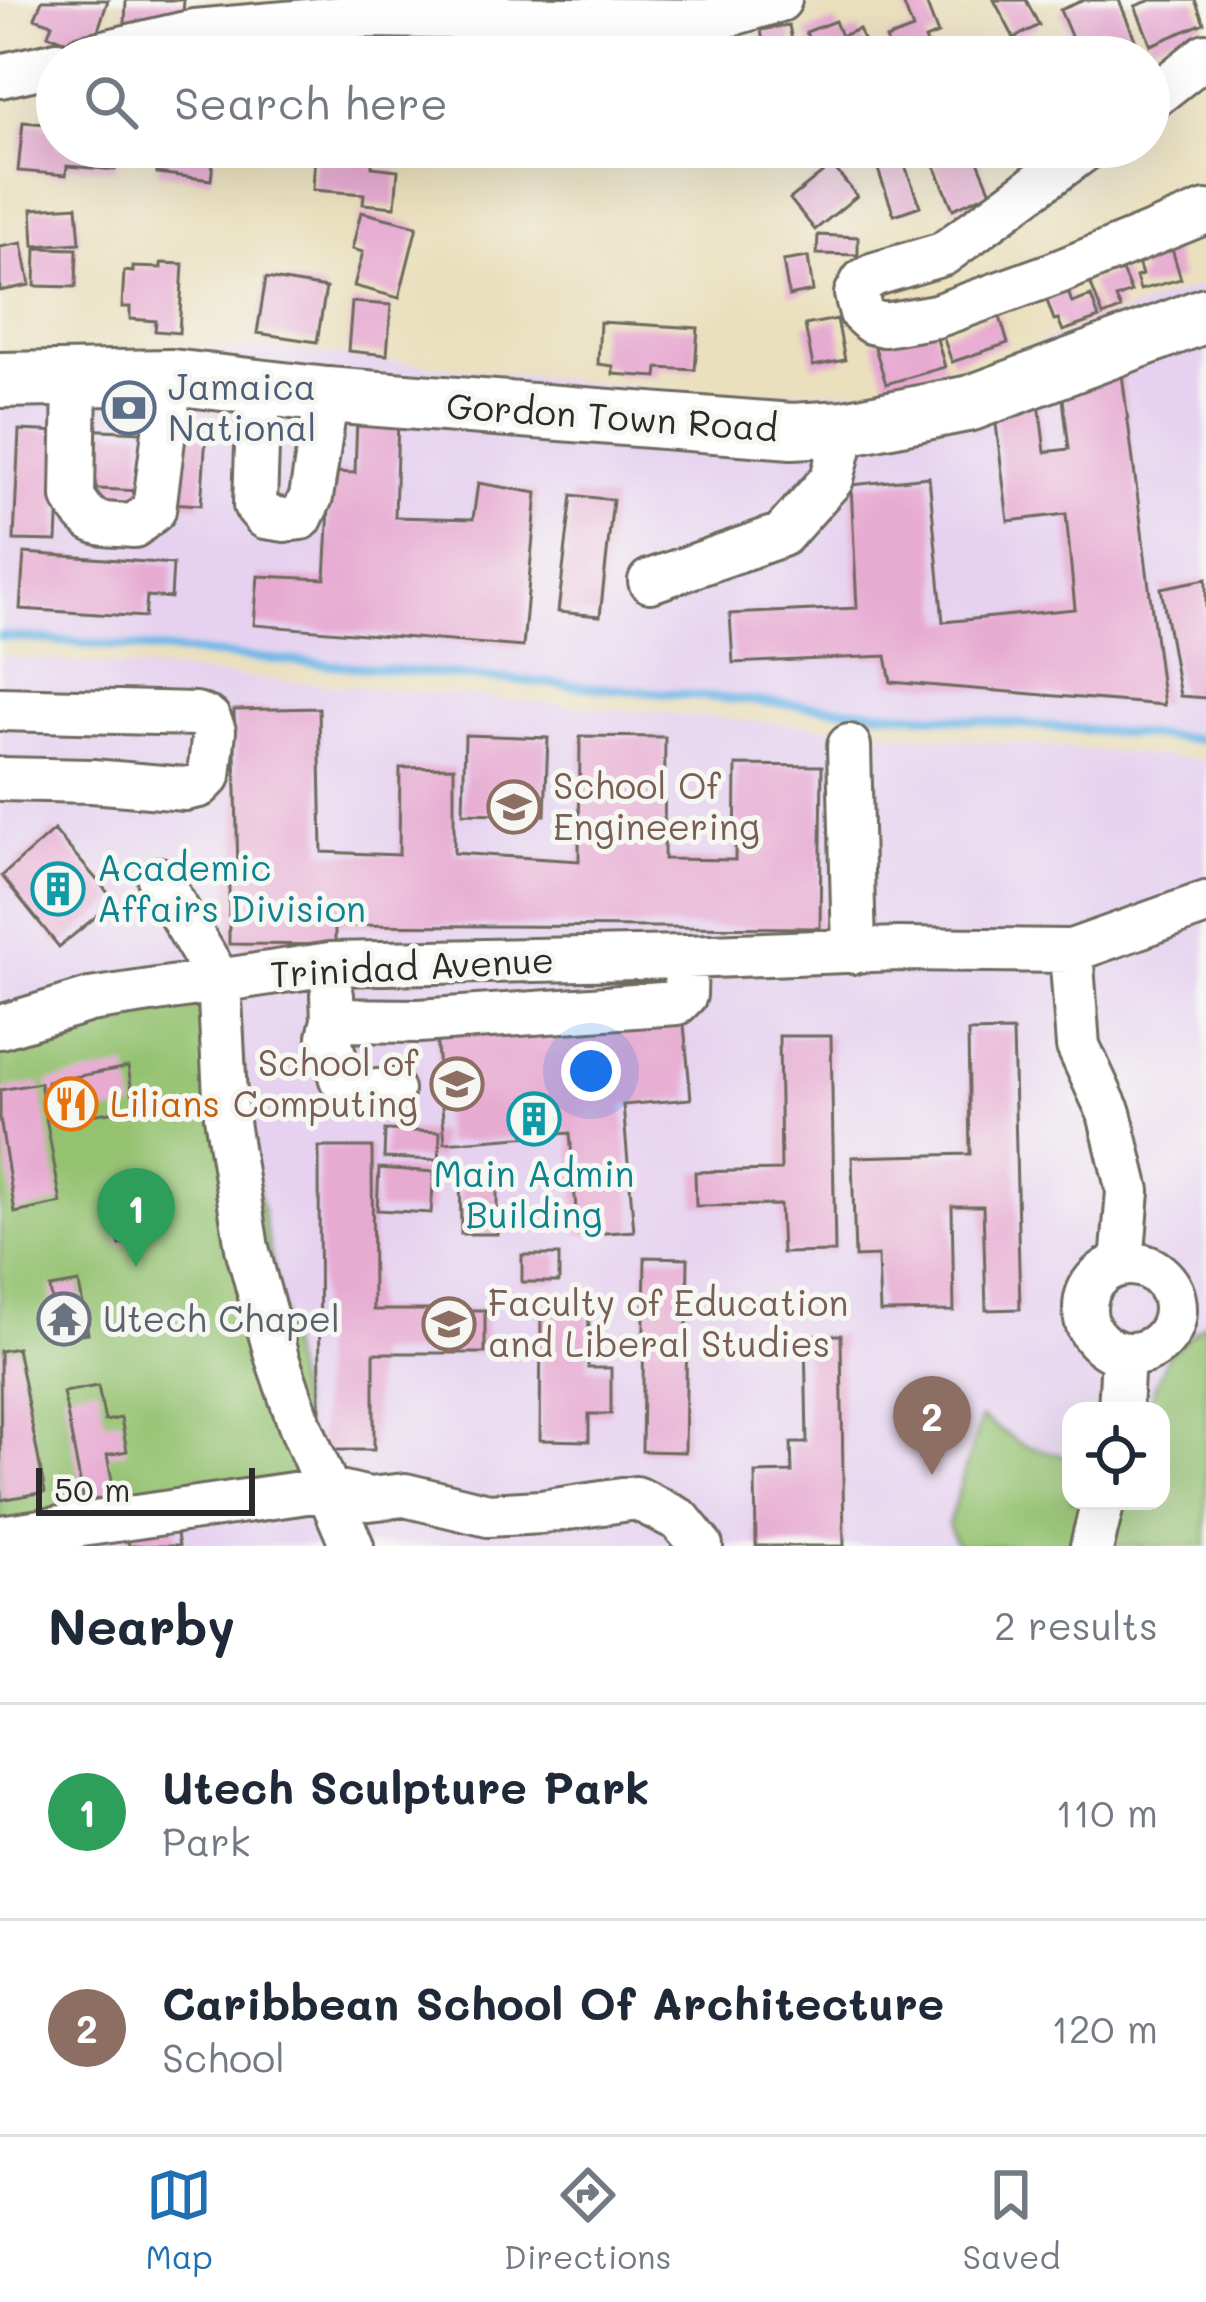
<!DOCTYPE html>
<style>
body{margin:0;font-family:Mali,sans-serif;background:#f6f6f7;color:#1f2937}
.controls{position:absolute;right:36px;bottom:36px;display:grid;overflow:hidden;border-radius:24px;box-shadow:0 12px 48px #0002}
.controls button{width:108px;height:108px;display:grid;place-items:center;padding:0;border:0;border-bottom:3px solid #e0e1e3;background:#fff;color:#1f2937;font:60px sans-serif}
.scale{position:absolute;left:36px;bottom:30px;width:219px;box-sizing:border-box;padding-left:12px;border:6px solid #2b2b2b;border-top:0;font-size:33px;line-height:42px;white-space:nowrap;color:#2b2b2b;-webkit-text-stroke:9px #f6f6f2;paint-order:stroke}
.you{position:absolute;left:591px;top:1071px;width:42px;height:42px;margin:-30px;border:9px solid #fff;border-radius:50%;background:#1a73e8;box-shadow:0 0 0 18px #1a73e833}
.badge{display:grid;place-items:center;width:78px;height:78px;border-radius:50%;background:#1f6fb2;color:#fff;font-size:39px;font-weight:700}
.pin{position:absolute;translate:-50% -99px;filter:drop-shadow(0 3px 6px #0008)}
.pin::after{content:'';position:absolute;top:63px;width:42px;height:36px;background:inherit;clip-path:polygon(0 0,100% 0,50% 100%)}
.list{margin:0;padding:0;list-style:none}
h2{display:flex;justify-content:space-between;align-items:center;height:156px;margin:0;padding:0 48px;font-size:51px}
h2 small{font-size:39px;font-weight:400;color:#747a83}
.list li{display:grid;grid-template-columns:78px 1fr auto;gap:36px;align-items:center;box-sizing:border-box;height:216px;padding:0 48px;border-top:3px solid #e0e1e3}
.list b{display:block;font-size:45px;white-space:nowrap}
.list p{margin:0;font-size:39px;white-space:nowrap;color:#747a83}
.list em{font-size:39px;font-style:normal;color:#747a83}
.icon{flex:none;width:66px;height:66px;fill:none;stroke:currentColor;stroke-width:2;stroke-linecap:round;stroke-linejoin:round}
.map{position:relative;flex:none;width:1206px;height:1546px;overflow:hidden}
.search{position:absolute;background:#fff;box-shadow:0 12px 48px #0002;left:36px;right:36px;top:36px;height:132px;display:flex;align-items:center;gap:30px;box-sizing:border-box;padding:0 42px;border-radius:66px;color:#747a83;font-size:45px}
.sheet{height:588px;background:#fff}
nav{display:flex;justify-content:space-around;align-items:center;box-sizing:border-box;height:168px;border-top:3px solid #e0e1e3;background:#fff;font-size:33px;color:#747a83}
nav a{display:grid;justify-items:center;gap:6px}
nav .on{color:#1f6fb2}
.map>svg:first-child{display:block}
.built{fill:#e6d2f0;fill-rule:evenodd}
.green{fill:#94c271;stroke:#60764e;stroke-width:3}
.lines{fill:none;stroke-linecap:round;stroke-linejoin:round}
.stream{stroke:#70b8e8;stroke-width:9}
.building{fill:#e7abd2}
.minor-casing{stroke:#6e6a5e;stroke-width:48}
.major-casing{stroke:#6e6a5e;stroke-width:60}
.minor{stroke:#fff;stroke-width:42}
.major{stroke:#fff;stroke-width:54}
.labels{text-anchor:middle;stroke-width:10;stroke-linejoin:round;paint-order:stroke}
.service-label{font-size:36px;fill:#4e5e75;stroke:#f6f6f2;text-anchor:start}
.street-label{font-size:36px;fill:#2b2b2b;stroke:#f6f6f2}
.education-label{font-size:36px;fill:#785e54;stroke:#f6f6f2;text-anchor:start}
.culture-label{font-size:36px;fill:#0d838f;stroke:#f6f6f2;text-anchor:start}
.food-label{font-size:36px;fill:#c56008;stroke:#f6f6f2;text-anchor:start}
.worship-label{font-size:36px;fill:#5b616d;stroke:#f6f6f2;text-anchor:start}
</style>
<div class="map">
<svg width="1206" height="1546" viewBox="0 0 1206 1546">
<rect width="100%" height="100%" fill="#f6f6f2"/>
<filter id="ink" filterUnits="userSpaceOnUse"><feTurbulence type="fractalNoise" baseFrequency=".00833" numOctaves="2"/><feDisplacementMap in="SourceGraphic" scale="24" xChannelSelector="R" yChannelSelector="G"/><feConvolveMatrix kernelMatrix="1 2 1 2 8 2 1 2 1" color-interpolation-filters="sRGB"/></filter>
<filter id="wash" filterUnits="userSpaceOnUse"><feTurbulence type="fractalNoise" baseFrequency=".004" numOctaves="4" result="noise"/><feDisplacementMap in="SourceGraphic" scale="48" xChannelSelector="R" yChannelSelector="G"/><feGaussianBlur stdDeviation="2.7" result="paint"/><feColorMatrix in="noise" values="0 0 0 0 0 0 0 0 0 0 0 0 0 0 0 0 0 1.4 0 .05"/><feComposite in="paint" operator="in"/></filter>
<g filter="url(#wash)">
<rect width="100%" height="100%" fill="#eae0be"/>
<path class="built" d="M1206,283v457l-1206,-104v-276l264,-12 436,46 212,-5z
M0,656l1206,104v786h-1206zM1071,1411h90v90h-90z"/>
<path class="green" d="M234,990l16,157 64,335 -314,47v-493z
M1206,1322v224h-96l10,-45h41v-90h-16l23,-56z
M981,1418l42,27 48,13v43h32l-11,45h-135l-9,-21z"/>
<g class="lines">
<path class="stream" d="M0,636l1206,104"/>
</g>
<g id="blocks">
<path class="building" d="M42,0h66l-13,39 -12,-4 -4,11 -31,-11 4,-11 -17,-6z
M126,0h58l-2,28 -57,-4z
M902,0h23l13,34 -13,5 7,18h-39l-7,-18 27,-10z
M994,0h32l13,25 -25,13z
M1084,0h35l17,42 -37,15h-19l-20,-47z
M1151,0h44l9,23 -53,22 -16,-39z
M835,21l6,15 18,-7 9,24 -11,4h-41l-10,-25z
M789,25l4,21 -28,6 -4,-22z
M572,44l3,13h-30l-2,-7z
M23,122l34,3v22h60l-2,23 -48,-4 -1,9 -48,-4z
M160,147h55l-4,33 -54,-7z
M244,147h43l3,11 -46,-9z
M450,147h78l-2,19 -78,-9z
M927,147h45l19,45 -38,17z
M900,152l20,54 -26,9 -19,-54z
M315,156l57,5v6l26,3 -3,37 -32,-3 1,-10 -51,-4z
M832,165l25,31 -42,34 -25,-31z
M77,206l3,37 -46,3 -2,-37z
M361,212l56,14 -18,72 -45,-12 9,-34 -11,-3z
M818,235l40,2v18l-41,-1z
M1168,236l13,43 -41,11 -4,-13 6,-2 -9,-28z
M22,243l8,42 -30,6v-44z
M36,248l41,1 -1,38 -41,-1z
M808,257l5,34 -24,5 -6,-35z
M161,263l22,1 -4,69 -24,-2 1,-10 -26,-2v-12h-8l2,-36 9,1v-5l28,1z
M1122,271l9,21 -15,6 5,11 -18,7 -13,-34z
M266,278l60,10 -9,54 -60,-9z
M1064,279l8,24 19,-7 8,22 -36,13 -5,-12 -4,1 -12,-33z
M352,302l39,3 -4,50 -39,-4z
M999,314l9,29 -56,19 -10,-28z
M837,319l8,41 -32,6 -8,-41z
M600,322l98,6 -3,42 -37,-2 -1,9 -44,-3v-8l-15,-2z
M933,325l12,42 -59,17 -13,-43z
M1122,374l42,331 -273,-23 -5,-26 -153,7 -3,-49 127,-6 -6,-123 78,-8 14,145 132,-13 -9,-95 -58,7 -14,-113 45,-5 6,49 24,-3 -8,-67z
M357,418l41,1 -3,98 78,2 5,-36 59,10 -14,154 -269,-22 4,-49 67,3 6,-107 24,1z
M176,420l31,2 -6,83 -32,-2z
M81,429l61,3 -2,59 -62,-3z
M19,430l43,2 -5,109 -43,-1z
M572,495l41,5 -13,116 -42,-4z
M24,553l149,11 -2,34 -24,-2 -2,21 -125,-8z
M1206,579v119l-26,-2 -19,-108z
M319,708l3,144 77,3 1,-87 54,-1v86l125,8 1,-125 85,1 -1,122 71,1 1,-95 86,1 -2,162 -485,-3v20l-106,-1v-72h9l-4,-162z
M465,735l83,3 -3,77 -82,-2z
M54,830l61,71 -56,46 -57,-71z
M683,1014l8,85 -68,6 11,126 -56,4 -8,-102 -125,10 -9,-109z
M1013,1031l7,278 -34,1 -3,-104h-31l2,105 -74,1 -2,-56 -23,1 -3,-100 118,-3 -2,-122z
M779,1036h52l4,216 -53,1 -2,-48 -84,1 -1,-34 86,-2z
M128,1067l7,41 -81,13 -7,-39z
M40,1083l21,120 -46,10 -15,-95v-28z
M385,1130l55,2 -1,28 -55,-2z
M319,1147h53l1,163h112v43h-111v97h-54z
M379,1168l55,4 -3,41 -54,-3z
M460,1168h37v66h-36z
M137,1209l11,25 -28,11 -10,-25z
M522,1255h37v27h-37z
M645,1257l43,1 -3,194 -43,-1z
M79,1283l9,50 -30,4 -8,-49z
M541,1312l48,1 -1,55h23v46h-22v27l-49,-1z
M805,1335h36l3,211h-88l-1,-73 37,-1 -1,-29h16z
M17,1348l28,144 -44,8 -1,-149z
M98,1386l7,35 16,-3 6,33 -20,4 8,41 -31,6 -21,-110z
M175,1523l4,23h-50l-3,-14z"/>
</g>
</g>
<g filter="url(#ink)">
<use href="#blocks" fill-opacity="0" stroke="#6e6a5e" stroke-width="3"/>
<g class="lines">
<g class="minor-casing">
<path id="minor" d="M83,57l112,-26 169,-15 344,5 72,-21
M0,76l57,-13
M1149,100l57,-45
M1088,147l-145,107 -68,20 -12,7 -7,13 5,19 10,9 13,3 52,-9 120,-43 150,-61
M75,378l-2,119c19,32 27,26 61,29l20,-16 17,-133
M259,387l-4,118 10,12 20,3 16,-2 10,-21 16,-102
M650,581l132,-46 50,-56 13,-51
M0,709l196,5 13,5 5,12 -5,45 -10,10 -14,3 -93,-8 -92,-2
M849,746l5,206
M159,879l60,101 7,136 21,132 30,110 23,67 52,121
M1071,951l7,95 31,67 19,78 -6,73
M332,995l1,25 -4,17 12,42 12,14 39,-3
M333,1020l86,1 258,-18 8,-8 1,-38
M0,1027l90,-27 240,-36 356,-7 212,-8 173,2 135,-48
M1085 1309a45 45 0 1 1 90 0a45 45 0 1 1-90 0Z
M1120,1411l3,-57
M0,1537l327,-48 42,10 36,-4 83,20 53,-3 95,-14 44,22 21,26
M1092,1546l11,-45"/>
</g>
<g class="major-casing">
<path id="major" d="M0,380l171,-3 156,18 465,36 53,-3 126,-25 235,-88"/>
</g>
<use href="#minor" class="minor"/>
<use href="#major" class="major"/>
</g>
</g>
<defs>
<g id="bank-ring" transform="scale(2.7)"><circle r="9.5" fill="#f6f6f2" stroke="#5c6f8a" stroke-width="1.5"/><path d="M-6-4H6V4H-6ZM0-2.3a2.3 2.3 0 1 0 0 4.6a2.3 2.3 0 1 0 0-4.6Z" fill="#5c6f8a"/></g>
<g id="school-ring" transform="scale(2.7)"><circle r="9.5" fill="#f6f6f2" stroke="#8d6e63" stroke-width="1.5"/><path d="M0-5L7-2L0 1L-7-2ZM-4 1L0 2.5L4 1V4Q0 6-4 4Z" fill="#8d6e63"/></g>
<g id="building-ring" transform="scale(2.7)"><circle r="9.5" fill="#f6f6f2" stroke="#0f9aa8" stroke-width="1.5"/><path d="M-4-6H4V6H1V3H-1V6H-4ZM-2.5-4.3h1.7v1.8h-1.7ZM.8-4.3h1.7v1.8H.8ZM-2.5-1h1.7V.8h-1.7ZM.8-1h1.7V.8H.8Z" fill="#0f9aa8"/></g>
<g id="restaurant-ring" transform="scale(2.7)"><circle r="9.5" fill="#f6f6f2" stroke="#e8710a" stroke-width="1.5"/><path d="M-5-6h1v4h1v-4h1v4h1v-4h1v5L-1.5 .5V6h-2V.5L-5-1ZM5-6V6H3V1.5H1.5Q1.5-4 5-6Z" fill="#e8710a"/></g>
<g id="temple-ring" transform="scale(2.7)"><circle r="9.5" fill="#f6f6f2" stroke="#6b7280" stroke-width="1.5"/><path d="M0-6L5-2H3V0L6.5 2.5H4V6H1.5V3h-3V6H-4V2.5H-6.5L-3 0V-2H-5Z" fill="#6b7280"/></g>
</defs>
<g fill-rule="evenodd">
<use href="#bank-ring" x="129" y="408"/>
<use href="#school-ring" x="514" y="807"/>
<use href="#building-ring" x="58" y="889"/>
<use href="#school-ring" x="457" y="1084"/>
<use href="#restaurant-ring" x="71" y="1104"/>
<use href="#building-ring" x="534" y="1119"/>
<use href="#temple-ring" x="64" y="1319"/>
<use href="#school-ring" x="449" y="1324"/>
</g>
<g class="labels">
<g class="service-label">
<text x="168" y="400">Jamaica<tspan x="168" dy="41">National</tspan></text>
</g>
<g class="street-label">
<text transform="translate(612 417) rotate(4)" y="13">Gordon Town Road</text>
<text transform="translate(412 967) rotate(-3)" y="13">Trinidad Avenue</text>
</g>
<g class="education-label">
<text x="553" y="799">School Of<tspan x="553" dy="41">Engineering</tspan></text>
<text x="418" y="1076" text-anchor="end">School of<tspan x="418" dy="41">Computing</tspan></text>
<text x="488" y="1316">Faculty of Education<tspan x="488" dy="41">and Liberal Studies</tspan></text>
</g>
<g class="culture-label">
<text x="97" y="881">Academic<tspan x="97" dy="41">Affairs Division</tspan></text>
<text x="534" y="1187" text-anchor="middle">Main Admin<tspan x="534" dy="41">Building</tspan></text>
</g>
<g class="food-label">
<text x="110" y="1117">Lilians</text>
</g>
<g class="worship-label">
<text x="103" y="1332">Utech Chapel</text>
</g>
</g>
</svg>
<div class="controls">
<button><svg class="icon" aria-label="locate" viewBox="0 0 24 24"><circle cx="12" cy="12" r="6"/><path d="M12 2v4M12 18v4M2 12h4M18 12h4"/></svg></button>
</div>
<div class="scale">50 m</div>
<div class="you"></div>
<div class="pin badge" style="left:136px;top:1267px;background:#2e9e5b">1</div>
<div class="pin badge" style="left:932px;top:1475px;background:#8d6e63">2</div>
<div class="search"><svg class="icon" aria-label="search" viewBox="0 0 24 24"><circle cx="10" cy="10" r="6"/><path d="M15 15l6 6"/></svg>Search here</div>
</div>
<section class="sheet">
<h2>Nearby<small>2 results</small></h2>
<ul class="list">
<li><span class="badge" style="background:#2e9e5b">1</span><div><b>Utech Sculpture Park</b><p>Park</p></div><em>110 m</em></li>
<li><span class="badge" style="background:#8d6e63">2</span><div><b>Caribbean School Of Architecture</b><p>School</p></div><em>120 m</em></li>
</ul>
</section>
<nav>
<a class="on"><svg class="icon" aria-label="map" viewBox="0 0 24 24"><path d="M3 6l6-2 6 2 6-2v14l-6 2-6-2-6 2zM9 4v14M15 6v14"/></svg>Map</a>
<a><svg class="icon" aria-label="directions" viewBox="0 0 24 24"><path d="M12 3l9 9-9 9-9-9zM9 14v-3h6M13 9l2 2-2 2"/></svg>Directions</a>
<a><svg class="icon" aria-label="saved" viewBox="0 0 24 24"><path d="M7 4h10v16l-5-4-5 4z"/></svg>Saved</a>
</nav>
